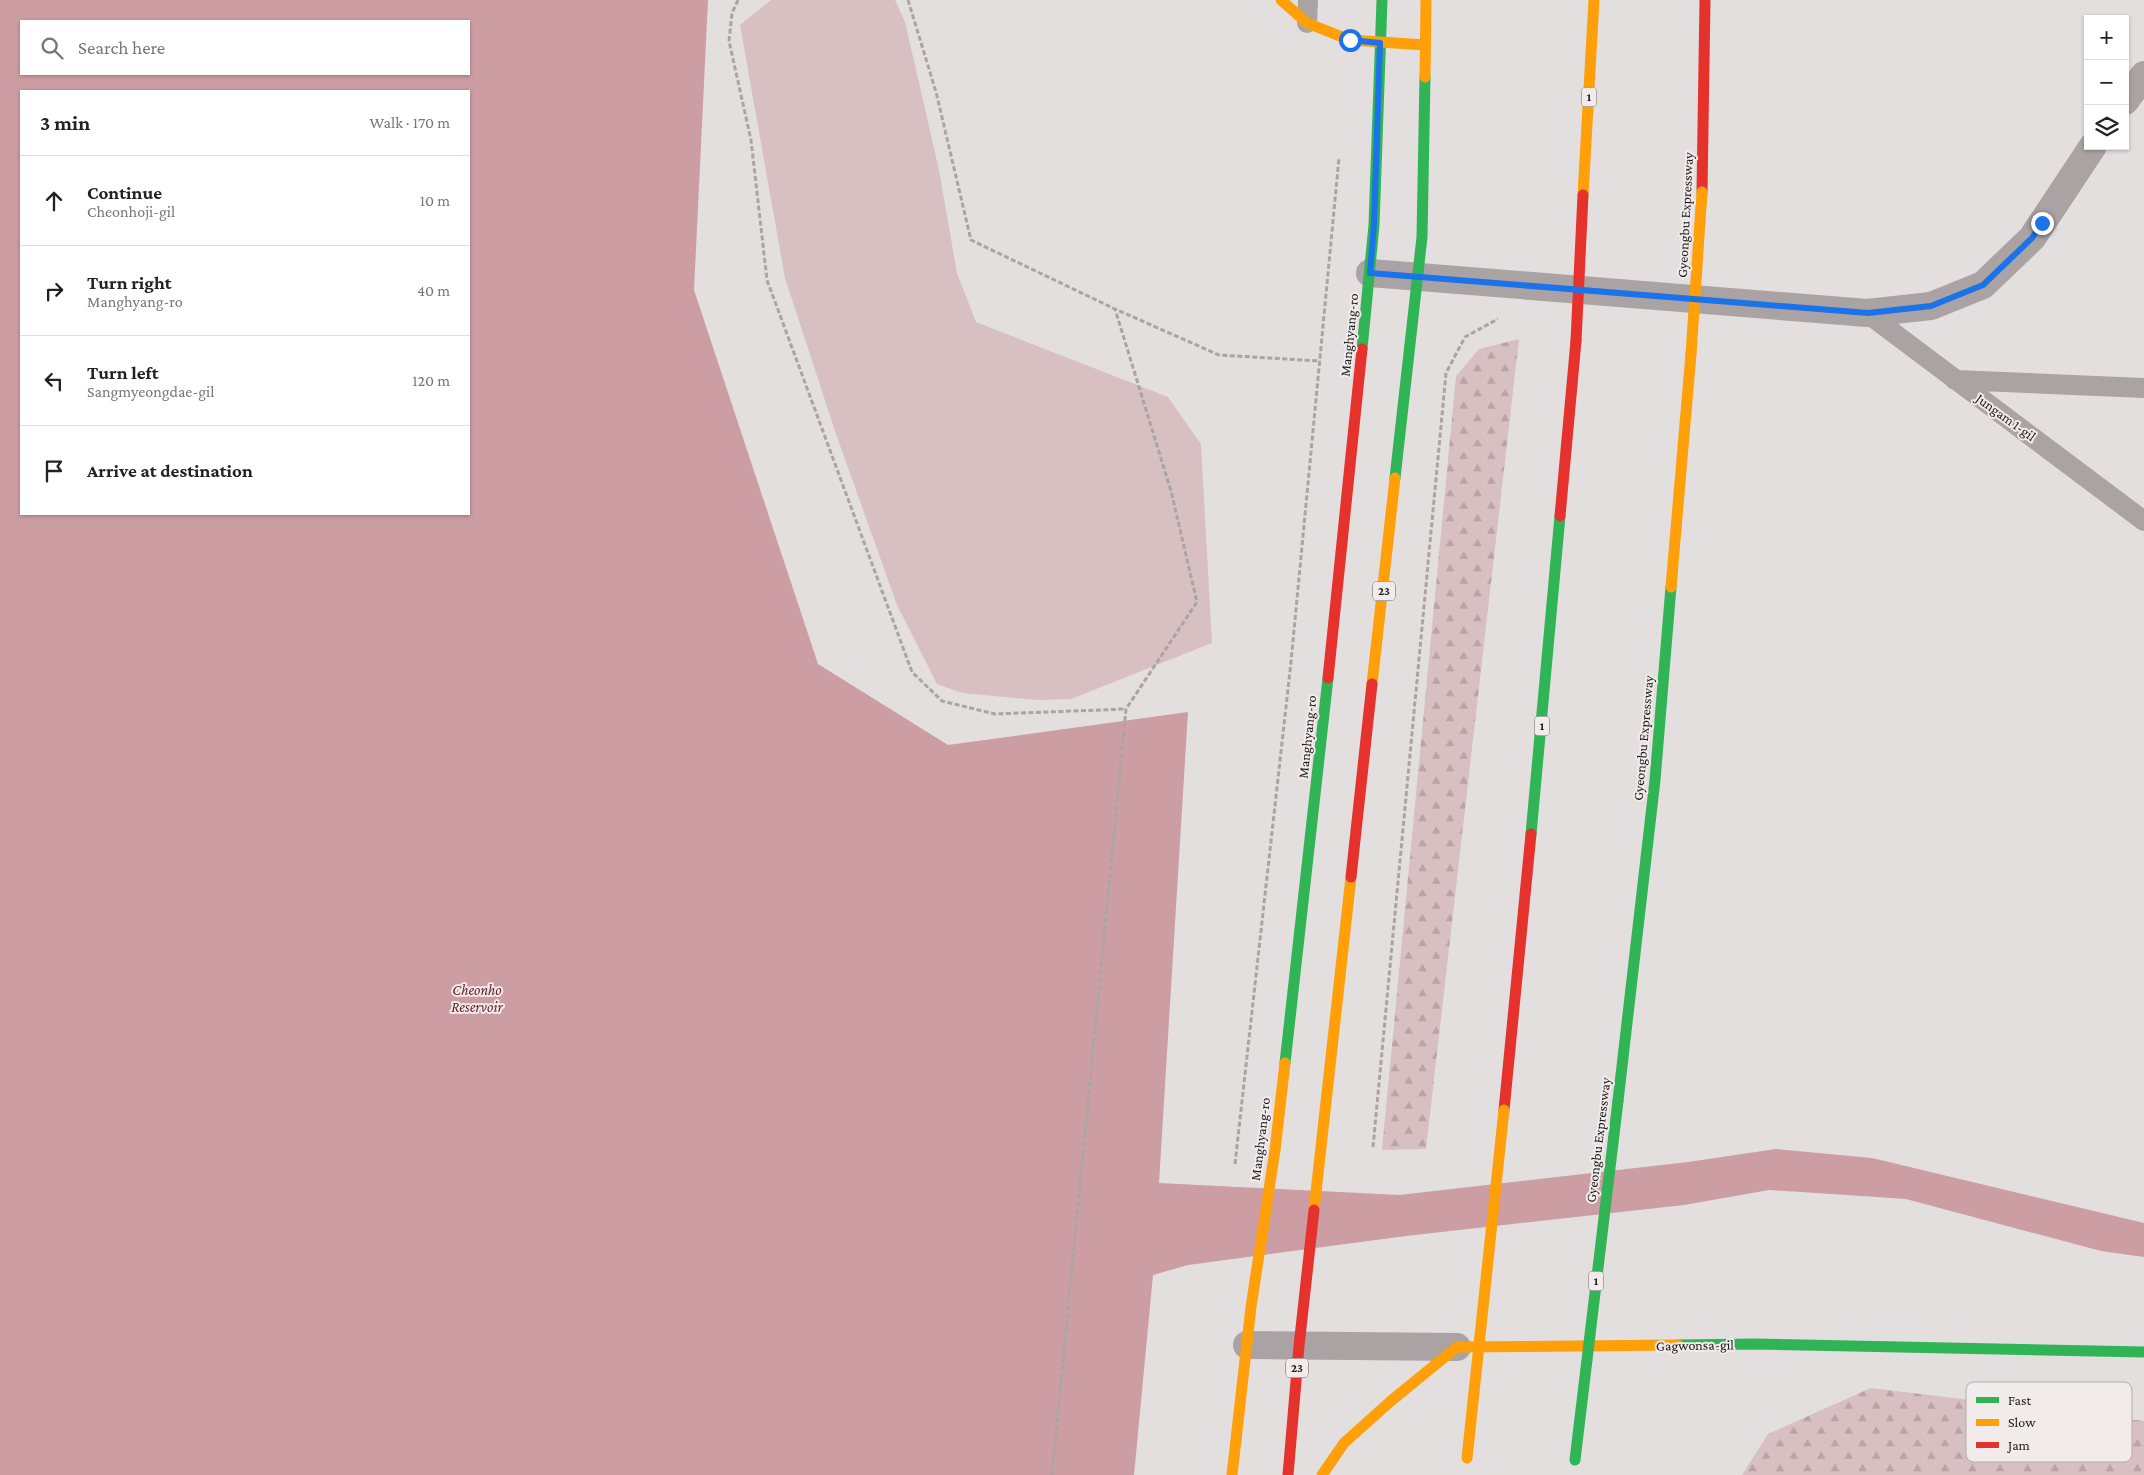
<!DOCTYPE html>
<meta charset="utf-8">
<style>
body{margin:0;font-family:"Crimson Pro",serif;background:#f2f2f2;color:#222}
.controls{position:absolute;right:15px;top:15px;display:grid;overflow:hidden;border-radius:0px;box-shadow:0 1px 4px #0004}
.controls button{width:45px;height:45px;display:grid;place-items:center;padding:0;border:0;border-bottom:1px solid #e0e0e0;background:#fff;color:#222;font:25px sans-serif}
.stop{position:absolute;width:15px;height:15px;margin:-11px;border:4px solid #1a73e8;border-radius:50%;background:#fff}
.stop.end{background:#1a73e8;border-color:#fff;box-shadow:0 1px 5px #0008}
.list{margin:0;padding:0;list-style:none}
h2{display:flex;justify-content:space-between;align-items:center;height:65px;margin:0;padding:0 20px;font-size:21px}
h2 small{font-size:16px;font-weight:400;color:#767676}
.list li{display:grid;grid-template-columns:32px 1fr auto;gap:15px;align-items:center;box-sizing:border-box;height:90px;padding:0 20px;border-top:1px solid #e0e0e0}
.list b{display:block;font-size:19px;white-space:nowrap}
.list p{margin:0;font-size:16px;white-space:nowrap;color:#767676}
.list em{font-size:16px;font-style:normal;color:#767676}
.icon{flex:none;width:28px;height:28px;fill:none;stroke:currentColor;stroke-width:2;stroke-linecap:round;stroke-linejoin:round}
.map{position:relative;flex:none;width:2144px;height:1475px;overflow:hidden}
.search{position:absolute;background:#fff;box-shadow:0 1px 4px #0004;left:20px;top:20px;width:450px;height:55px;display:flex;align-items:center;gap:12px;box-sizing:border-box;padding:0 18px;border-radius:0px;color:#767676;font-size:19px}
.panel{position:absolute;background:#fff;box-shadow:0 1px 4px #0004;left:20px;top:90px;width:450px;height:425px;border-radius:0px}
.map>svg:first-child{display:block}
.forest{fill:url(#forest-firs)}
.pitch{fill:#d8bfc1}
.water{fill:#cc9da2;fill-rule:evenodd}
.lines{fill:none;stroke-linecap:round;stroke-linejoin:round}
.path{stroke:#aaa4a4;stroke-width:3;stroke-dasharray:5 2.5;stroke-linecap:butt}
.lane{stroke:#aaa2a3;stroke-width:20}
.street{stroke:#aaa2a3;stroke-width:28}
.fast{stroke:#30b455;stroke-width:11}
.slow{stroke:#ff9f0a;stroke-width:11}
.jam{stroke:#e5322d;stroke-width:11}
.fast-bridge{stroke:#30b455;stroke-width:11}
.slow-bridge{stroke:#ff9f0a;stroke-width:11}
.jam-bridge{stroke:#e5322d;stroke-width:11}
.route{stroke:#1a73e8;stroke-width:6}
.labels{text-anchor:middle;stroke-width:4;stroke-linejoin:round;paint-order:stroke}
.shield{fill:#f2ebeb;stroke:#5c5858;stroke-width:1}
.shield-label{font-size:12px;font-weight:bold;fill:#1b1919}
.street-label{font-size:14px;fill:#1b1919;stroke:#f2ebeb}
.water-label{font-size:15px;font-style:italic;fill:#651729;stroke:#f2ebeb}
.key{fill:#f2ebeb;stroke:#b2acac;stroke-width:1}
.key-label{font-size:14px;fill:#1b1919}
</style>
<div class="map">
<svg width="2144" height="1475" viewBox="0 0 2144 1475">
<defs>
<pattern id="forest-firs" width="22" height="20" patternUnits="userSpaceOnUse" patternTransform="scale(1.25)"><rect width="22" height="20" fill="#d8bfc1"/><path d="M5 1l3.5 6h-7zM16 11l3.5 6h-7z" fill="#b9a4a5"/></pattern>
</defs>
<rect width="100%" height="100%" fill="#e3dfdf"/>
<path class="forest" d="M1519,339l-93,810 -44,1 74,-774 23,-27z
M1871,1388l273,33v54h-402l26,-41z"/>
<path class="pitch" d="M771,0h124l10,22 34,148 18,103 19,49 192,75 33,47 11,199 -141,56 -33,1 -76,-7 -25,-9 -40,-79 -61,-171 -51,-156 -45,-253z"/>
<path class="water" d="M0,0h708l-14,290 124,374 130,81 240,-33 -29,471 240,12 289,-33 88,-13 96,9 272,65v34l-43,-6 -195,-52 -137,-9 -85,15 -278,31 -218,29 -35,10 -19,200h-1134zM21,21h448v53h-448zM21,91h448v423h-448z"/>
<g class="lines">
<path class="path" d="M738,0l-6,13 -3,28 22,99 16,140 145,392 30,29 53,13 131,-5
M908,0l28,92 35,148 144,69 104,46 101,6
M1373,1147l73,-774 19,-36 33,-18
M1235,1164l56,-502 48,-504
M1052,1475l74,-766 71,-107 -26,-111 -56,-182"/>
<path class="lane" d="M1307,23l1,-23
M1867,313c92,70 185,138 277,208
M1955,380l189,8"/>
<path class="street" d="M2125,101l19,-26
M1370,273l497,40 64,-7 52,-21 49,-47 61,-92
M1247,1345l210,2"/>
<path class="fast" d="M1362,349l12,-124 8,-225
M1395,478l27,-241 3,-160
M1531,834l29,-318
M1285,1063l43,-385
M1618,1101l37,-321 16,-193
M1678,1345l78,-1 388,8"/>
<path class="slow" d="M1281,0l26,23 43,17 75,5
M1425,77l1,-77
M1583,195l11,-195
M1671,587l20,-233
M1372,684l23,-206
M1314,1210l37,-333
M1457,1347l221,-2
M1232,1475l19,-168 24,-157 10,-87
M1322,1475l22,-32 48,-43 65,-53"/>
<path class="jam" d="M1702,192l3,-192
M1560,516l16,-175
M1328,678l34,-329
M1351,877l21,-193
M1504,1110l27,-276
M1288,1475l11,-129 15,-136"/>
<path class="fast-bridge" d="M1575,1460l43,-359"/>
<path class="slow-bridge" d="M1691,354l11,-162
M1467,1458l37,-348"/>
<path class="jam-bridge" d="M1576,341l7,-146"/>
</g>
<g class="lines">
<path class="route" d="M1350,40l30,3 -6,181 -4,49 498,40 63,-7 52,-21 49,-47 10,-15"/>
</g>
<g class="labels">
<g class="shield">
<rect x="1581.5" y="87.5" width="15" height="19" rx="4"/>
<rect x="1373" y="581.5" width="22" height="19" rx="4"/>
<rect x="1534.5" y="716.5" width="15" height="19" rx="4"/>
<rect x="1588.5" y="1271.5" width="15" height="19" rx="4"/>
<rect x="1286" y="1358.5" width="22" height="19" rx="4"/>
</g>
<g class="shield-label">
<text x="1589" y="101">1</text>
<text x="1384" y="595">23</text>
<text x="1542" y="730">1</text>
<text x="1596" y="1285">1</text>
<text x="1297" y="1372">23</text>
</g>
<g class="street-label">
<text transform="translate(1685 215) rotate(-87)" y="5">Gyeongbu Expressway</text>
<text transform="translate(1349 335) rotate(-84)" y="5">Manghyang-ro</text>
<text transform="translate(2006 417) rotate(36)" y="5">Jungam 1-gil</text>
<text transform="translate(1307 737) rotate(-84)" y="5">Manghyang-ro</text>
<text transform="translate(1643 738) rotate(-85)" y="5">Gyeongbu Expressway</text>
<text transform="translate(1260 1139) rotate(-83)" y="5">Manghyang-ro</text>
<text transform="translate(1598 1140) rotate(-83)" y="5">Gyeongbu Expressway</text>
<text transform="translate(1695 1345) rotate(-1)" y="5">Gagwonsa-gil</text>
</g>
<g class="water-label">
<text x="477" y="995">Cheonho<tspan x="477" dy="17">Reservoir</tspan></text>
</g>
</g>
<rect x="1966" y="1382" width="166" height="80" rx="8" class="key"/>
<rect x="1976" y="1397" width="23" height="6" fill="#30b455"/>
<rect x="1976" y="1419" width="23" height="7" fill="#ff9f0a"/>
<rect x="1976" y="1442" width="23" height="6" fill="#e5322d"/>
<g class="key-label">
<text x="2008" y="1405">Fast</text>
<text x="2008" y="1427">Slow</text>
<text x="2008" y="1450">Jam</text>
</g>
</svg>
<div class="controls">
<button>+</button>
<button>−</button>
<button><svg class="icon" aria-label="layers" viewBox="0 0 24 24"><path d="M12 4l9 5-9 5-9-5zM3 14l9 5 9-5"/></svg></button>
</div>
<div class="stop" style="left:1350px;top:40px"></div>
<div class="stop end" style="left:2042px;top:223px"></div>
<div class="search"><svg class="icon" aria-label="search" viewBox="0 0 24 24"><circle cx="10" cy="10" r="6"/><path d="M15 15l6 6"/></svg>Search here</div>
<section class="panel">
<h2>3 min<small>Walk · 170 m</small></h2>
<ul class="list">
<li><svg class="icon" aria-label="ahead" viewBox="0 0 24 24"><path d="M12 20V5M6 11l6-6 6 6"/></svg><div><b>Continue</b><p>Cheonhoji-gil</p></div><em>10 m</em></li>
<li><svg class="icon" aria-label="right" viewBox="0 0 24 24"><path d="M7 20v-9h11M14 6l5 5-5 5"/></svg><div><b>Turn right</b><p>Manghyang-ro</p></div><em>40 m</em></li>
<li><svg class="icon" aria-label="left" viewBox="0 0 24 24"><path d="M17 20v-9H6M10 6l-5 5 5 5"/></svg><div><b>Turn left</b><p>Sangmyeongdae-gil</p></div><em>120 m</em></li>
<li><svg class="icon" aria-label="arrive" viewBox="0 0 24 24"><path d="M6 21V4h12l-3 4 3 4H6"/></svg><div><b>Arrive at destination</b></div></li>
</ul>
</section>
</div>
